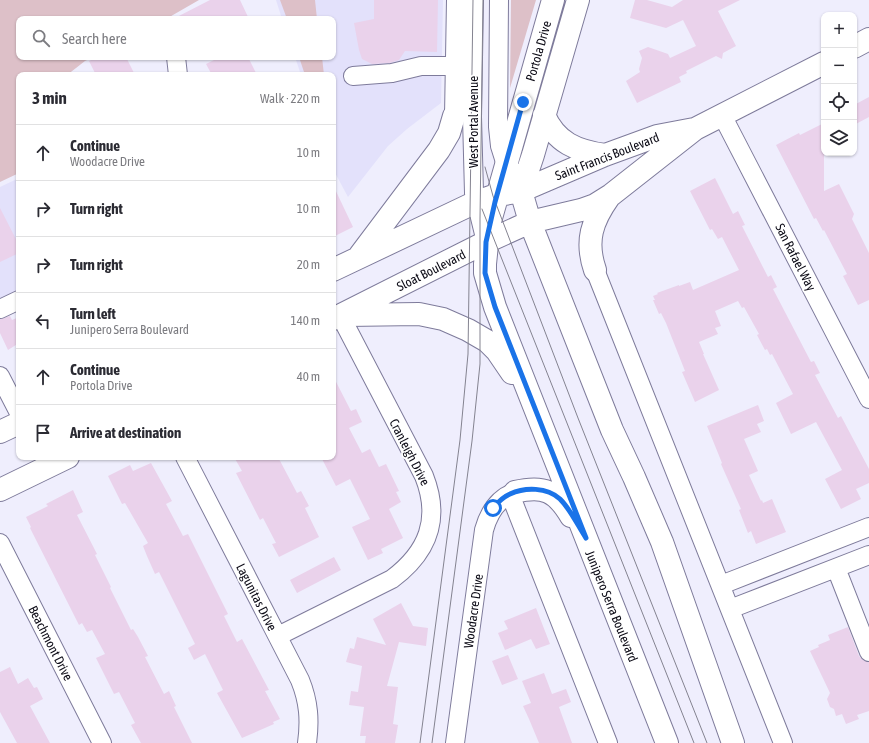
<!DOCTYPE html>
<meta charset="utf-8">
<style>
body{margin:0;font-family:"Asap Condensed",sans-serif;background:#f7f7f7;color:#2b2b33}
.controls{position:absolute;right:12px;top:12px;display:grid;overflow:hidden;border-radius:8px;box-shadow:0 1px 3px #0004}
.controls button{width:36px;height:36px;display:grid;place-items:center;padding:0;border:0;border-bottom:1px solid #e1e1e2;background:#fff;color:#2b2b33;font:20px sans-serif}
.stop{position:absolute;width:12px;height:12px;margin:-9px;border:3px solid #1a73e8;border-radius:50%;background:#fff}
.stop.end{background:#1a73e8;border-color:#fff;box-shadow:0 1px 4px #0008}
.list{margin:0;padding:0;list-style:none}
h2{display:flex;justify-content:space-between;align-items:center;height:52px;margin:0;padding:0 16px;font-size:17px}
h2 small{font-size:13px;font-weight:400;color:#7c7c81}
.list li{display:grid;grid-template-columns:26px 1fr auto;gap:12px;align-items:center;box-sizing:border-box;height:56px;padding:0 16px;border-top:1px solid #e1e1e2}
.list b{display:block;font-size:15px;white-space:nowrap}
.list p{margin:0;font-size:13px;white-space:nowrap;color:#7c7c81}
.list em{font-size:13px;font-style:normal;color:#7c7c81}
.icon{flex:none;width:22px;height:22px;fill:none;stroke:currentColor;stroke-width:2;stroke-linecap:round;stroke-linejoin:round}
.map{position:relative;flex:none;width:869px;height:743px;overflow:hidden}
.search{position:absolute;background:#fff;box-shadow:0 1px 3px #0004;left:16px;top:16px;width:320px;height:44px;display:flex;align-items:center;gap:10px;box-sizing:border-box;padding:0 14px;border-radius:8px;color:#7c7c81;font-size:15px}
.panel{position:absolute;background:#fff;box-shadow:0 1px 3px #0004;left:16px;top:72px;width:320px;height:388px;border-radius:8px}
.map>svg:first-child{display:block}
.built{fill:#e3e1fb}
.green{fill:#ddc0c8}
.building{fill:#ead2eb}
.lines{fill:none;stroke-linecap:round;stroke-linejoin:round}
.minor-casing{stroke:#7e7b9b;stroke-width:20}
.major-casing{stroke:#7e7b9b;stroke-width:24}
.minor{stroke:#fff;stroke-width:18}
.major{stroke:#fff;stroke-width:22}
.tram{stroke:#848390;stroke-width:1}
.route{stroke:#1a73e8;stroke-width:5}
.labels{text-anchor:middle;stroke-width:3.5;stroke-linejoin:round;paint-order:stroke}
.street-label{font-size:13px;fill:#0b0a15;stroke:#fff}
</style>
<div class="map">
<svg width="869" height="743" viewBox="0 0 869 743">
<rect width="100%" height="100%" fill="#efeefd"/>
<path class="built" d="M276,0h167l-2,103 -34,26 -19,17 -40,51 -15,-28v-94h-32l-6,-18h38v-38h-51z
M19,178v115l-19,9v-115z"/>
<path class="green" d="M0,0h199l-33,19h-147v38h74l-8,4 -18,14h-48v98l-19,9z
M280,0h35l2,19h-30z
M511,0h25l-26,88z
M299,57h23l2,18h-19z"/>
<path class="building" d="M210,0h30l9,19h-76z
M374,0h64l-1,52 -32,-1 -6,9 -9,3 -18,1 -10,-5 -3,-9 -5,-27 20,-4z
M635,0h12l25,7 11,-7h57l-22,11 18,35 -13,7 -1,6 -6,-3 -30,15 1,2 -8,4 2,5 -44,21 -11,-22 14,-9 -1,-3 3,-11 -3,-7 9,-4 20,7 2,4 26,-12 -13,-26 -17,8 -36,-10z
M97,57h29l9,18h-39l-7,-14z
M220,57h28l9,18h-45l-6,-11z
M869,97v20l-15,8v-20z
M824,123v68l15,-7 15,30 -2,5 17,34v47l-11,5 -15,-29 4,-2 -23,-44 -1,1 -7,-13 -2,1 -38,-74 23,-12 1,2z
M715,178l18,36 5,-3 7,14 -3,1 26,51 3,-2 6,12 -4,2 38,73 3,-1 6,12 -5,2 23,43 3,-2 28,53v14l-13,6 5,10 -20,10 -16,-30 17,-9 -26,-48 -25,12 -15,-31 17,-9 -21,-40 -2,1 -3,-6 -2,1 -8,-15 2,-1 -15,-27 -2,1 -4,-7 -23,10 6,15 -6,2 3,6 -19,8 5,12h-1l16,36 -24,12 -13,-30 3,-1 -19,-48 -5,-10 -2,1 -6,-14h2l-2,-4 5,-2 -1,-1 22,-8v1l11,-4 3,8 46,-20 -17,-33 -4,2 -6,-10 -2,1 -20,-39z
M333,185l20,42 -20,10z
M0,208l19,37v8l-19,9z
M10,316l2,4 7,-3v26l-11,7 -8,-17v-14z
M333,376l18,35 5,-2 6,13 -13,6 13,25 8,-4 9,18 7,-3 13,27 -3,1 5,10 -12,7 14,29 -22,11 2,4 -15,7 -16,-33 18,-8 -20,-40 -14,7 -15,-29h12z
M758,405l6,16 -7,3 4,8 -17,7 14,32 -9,4 12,26 1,-1 1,3 9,-4 14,33 -30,12 -5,-13 -3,2 -9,-23 2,-1 -20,-45 1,-1 -15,-37z
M234,457h44l19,36 4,-2 8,15 -4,2 14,29 -40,20 -7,-13 4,-1 -13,-25 -3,2 -24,-47 6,-2z
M151,463l21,38 -6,3 17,32 5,-2 40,80 -4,2 13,26 5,-3 27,51 -4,1 15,28 -7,3 1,2 -32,14 -25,-45 6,-3 -18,-36 -11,6 -6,-12 7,-4 -36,-72 -4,2 -8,-18 -4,-10 5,-3 -23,-40 -3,1 -14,-28 22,-11 3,6z
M73,490l10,22 -6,3 20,39 -2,1 16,32 -1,1 21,42 2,-1 5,8 10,19 -3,1 19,37 5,-3 7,15 -2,1 18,36h-51l-10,-18 4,-2 -16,-31 -5,2 -18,-36 9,-4 -13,-24 -5,2 -5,-9 -3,2 -49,-97 1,-1 -5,-10 22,-11 -2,-2z
M334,557l7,13 -44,23 -7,-13z
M401,603l12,23 15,2 -2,18 -27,-4 -12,44 11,1 -5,37 5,1 -3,18h-30l1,-7h-6l4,-29 -15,-2 2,-14 7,1 4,-26 -16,-4 4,-14 4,1 3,-12 29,8 -13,-26z
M536,608l14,36 -14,5 -5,-10 -26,11 -7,-17 10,-4 -4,-8z
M848,627l11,29 4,4 6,2v49l-12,4 2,4 -13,5 -4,-10 -6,2 -2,-7 -4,-2 -3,-8 3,-6 -20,-42 9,-4 -1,-2 12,-5 -2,-5z
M508,655l10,24 -16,6 -10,-24z
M10,667l8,17 10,-6 6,10 3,-1 6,12 -13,7 20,37h-33l-17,-31v-40z
M544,673l8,21 14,-5 5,13 -12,5 13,36h-33l-10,-24 -6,-13 8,-3 -9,-22z"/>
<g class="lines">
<g class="minor-casing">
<path id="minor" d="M474,0l-2,117 2,76 12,49
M499,0l-1,127 2,19 6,19
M176,57l2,18
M353,76l39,-3 29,-7h34
M722,115l147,284
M454,116l2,-116
M595,270l188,473
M0,309l19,-9
M0,376l19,37
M185,457l115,223c9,22 10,41 7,63
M510,494l98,249
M0,543l102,200
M836,568l33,84
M721,585l148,-58
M730,609l139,-54
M278,636l114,-57c36,-27 49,-60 32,-103l-84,-161
M455,743l29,-213c5,-18 14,-32 31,-38"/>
</g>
<g class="major-casing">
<path id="major" d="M553,0l-64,225 -4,39v9l10,34 172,436
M854,47l15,-8
M544,115c12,28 33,36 61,40
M506,165l15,26 9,31 82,208 22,47 28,65 71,201
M521,191l12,-36 45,-155
M360,255l79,-105 10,-17 5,-17
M333,270l143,-68 17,-6 28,-5 84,-36 52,-19 37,-7
M595,270c-10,-29 -3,-49 14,-73
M346,315l73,-1 24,5 25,11 19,11 10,10 15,22
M333,319l153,-77 44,-20 51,-12 14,-5 16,-10 84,-66 129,-66
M0,432l19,-9
M0,490l68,-33
M515,492c29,-7 41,-1 56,24"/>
</g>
<use href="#minor" class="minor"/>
<use href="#major" class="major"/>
<path class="tram" d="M485,167l8,29 85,222 129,325
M482,209l212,534
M420,743l40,-303 8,-86 5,-354
M432,743l40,-302 8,-77v-145l3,-219"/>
</g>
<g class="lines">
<path class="route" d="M493,508c5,-6 10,-11 17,-14 15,-7 37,-7 50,5 11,11 18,27 26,39l-91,-231 -10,-34 1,-31 9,-40 28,-100"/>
</g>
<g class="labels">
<g class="street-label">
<text transform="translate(538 51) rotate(-74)" y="5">Portola Drive</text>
<text transform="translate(473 122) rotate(-90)" y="5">West Portal Avenue</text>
<text transform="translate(607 156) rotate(-21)" y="5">Saint Francis Boulevard</text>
<text transform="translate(796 257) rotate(63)" y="5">San Rafael Way</text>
<text transform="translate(431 270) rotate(-27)" y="5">Sloat Boulevard</text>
<text transform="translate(410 452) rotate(63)" y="5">Cranleigh Drive</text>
<text transform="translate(257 597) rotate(63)" y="5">Lagunitas Drive</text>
<text transform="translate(612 606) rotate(68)" y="5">Junipero Serra Boulevard</text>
<text transform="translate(473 611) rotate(-82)" y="5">Woodacre Drive</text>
<text transform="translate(51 643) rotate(63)" y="5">Beachmont Drive</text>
</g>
</g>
</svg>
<div class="controls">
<button>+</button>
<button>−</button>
<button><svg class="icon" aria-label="locate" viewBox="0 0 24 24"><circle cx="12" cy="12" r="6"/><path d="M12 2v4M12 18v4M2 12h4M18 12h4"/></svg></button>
<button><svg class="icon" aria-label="layers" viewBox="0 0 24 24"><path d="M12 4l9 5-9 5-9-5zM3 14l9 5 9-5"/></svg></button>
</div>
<div class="stop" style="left:493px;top:508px"></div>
<div class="stop end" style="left:523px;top:102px"></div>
<div class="search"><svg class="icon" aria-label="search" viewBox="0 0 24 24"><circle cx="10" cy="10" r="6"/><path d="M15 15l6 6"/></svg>Search here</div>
<section class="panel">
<h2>3 min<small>Walk · 220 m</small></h2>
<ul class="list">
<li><svg class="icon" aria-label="ahead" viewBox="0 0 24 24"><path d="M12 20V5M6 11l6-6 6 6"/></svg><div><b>Continue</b><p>Woodacre Drive</p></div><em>10 m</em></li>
<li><svg class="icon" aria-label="right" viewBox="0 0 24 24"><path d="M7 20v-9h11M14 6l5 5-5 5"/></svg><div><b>Turn right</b></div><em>10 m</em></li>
<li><svg class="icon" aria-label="right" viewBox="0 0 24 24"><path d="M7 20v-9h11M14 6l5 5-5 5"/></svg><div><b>Turn right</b></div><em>20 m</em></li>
<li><svg class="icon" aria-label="left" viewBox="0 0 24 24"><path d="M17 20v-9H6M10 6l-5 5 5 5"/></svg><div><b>Turn left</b><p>Junipero Serra Boulevard</p></div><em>140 m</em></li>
<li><svg class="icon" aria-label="ahead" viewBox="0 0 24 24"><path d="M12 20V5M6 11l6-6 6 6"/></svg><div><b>Continue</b><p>Portola Drive</p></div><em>40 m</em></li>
<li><svg class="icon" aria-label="arrive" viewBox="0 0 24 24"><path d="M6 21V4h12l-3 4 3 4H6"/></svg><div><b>Arrive at destination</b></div></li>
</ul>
</section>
</div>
